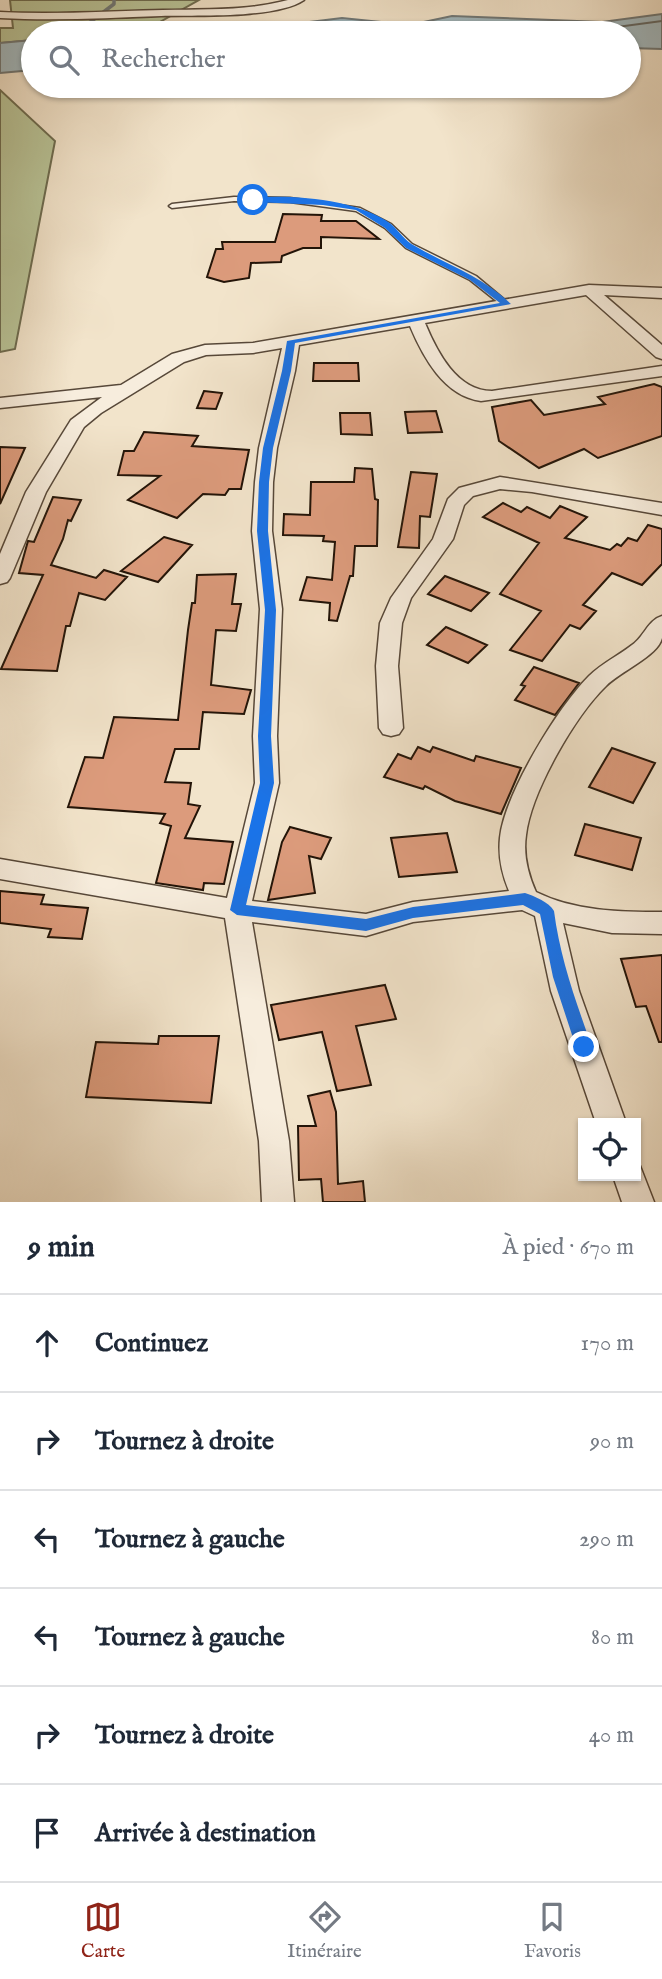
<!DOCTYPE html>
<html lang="fr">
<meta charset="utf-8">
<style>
body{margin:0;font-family:"IM FELL English",serif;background:#f6f6f7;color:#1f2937}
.controls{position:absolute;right:21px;bottom:21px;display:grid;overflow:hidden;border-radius:0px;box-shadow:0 2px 5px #0004}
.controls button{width:63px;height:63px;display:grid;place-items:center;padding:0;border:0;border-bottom:2px solid #e0e1e3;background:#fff;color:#1f2937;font:35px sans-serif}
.stop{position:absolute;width:21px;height:21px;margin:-16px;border:5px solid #1a73e8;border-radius:50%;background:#fff}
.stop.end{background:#1a73e8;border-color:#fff;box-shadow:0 2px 7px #0008}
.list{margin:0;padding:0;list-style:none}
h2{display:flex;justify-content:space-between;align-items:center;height:91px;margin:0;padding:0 28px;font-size:30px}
h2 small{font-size:23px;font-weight:400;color:#747a83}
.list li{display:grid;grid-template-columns:46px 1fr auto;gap:21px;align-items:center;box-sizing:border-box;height:98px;padding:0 28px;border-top:2px solid #e0e1e3}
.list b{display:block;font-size:26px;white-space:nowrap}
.list em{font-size:23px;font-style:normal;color:#747a83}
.icon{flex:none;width:38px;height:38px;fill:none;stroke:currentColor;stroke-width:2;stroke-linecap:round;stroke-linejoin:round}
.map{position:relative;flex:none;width:662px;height:1202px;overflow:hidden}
.search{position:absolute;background:#fff;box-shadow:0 2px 5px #0004;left:21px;right:21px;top:21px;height:77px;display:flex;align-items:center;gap:18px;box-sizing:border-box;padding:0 24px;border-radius:38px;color:#747a83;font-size:26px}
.sheet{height:679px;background:#fff}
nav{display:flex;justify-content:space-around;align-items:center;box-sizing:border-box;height:98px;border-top:2px solid #e0e1e3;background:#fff;font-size:19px;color:#747a83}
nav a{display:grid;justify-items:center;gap:4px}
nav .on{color:#8f2418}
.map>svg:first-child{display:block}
.green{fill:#b9c498;stroke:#6e6c50;stroke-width:2}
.water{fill:#a2bbc3;stroke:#6f7878;stroke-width:2}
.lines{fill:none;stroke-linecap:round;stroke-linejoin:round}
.shore{stroke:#626866;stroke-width:2}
.stream{stroke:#6f7878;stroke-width:3.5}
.building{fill:#dc9b7c;stroke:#231408;stroke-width:2}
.service-casing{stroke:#574839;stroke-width:3}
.minor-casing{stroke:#574839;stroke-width:3}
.service{fill:#f7eddd;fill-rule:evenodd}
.minor{fill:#f7eddd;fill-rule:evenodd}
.route{fill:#1a73e8}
</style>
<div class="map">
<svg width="662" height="1202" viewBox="0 0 662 1202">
<rect width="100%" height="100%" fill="#f2e4cb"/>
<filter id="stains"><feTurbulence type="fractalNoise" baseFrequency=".00286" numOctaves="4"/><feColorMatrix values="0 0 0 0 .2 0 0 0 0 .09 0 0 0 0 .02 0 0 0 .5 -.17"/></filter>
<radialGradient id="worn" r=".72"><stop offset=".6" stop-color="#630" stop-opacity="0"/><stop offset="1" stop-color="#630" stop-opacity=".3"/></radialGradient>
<path class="green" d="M10,0h189l-39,22 -6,11h-121v7l-33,3v-15h13z
M0,90l55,51 -40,208 -15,3z"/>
<path class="water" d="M662,14v35l-33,-1v-15h-409l122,-15 49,5h28l33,-7 150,6z
M33,40v30l-33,3v-30z"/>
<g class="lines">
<path class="shore" d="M286,33l57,-8 48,5h29l33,-7 149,6 60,-8
M446,33h71"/>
<path class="stream" d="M97,33l-8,-10 25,-19v-4"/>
</g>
<path class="building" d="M283,214l39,1 -1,6h35l23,18 -58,-2v11h-18l-21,8 -1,6 -30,1 -2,15 -25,4 -17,-5 9,-28h7l-1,-7h53z
M314,363h44l1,18h-46z
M654,384l8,3v49l-64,22 -14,-9 -45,19 -40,-27 -7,-34 39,-7 13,15 61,-11 -7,-7z
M204,391l18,2 -6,16 -19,-1z
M436,411l6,21 -34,1 -3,-21z
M340,413h30l2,22 -31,-1z
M144,432l54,4 -6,10 57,4 -8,39h-12l-4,6 -22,-1 -26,24 -49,-18 32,-24 -42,-1 6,-24h10z
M0,447l25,1 -25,56z
M355,468l17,1 3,30 3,1 -1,46h-22l-2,30h-3l-13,45 -8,-1 1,-17 -30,-3 7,-23 25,3 3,-38 -12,-1 1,-5 -41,-1 1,-21 26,1 1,-33h43z
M411,472l26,2 -7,43 -10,-1 -1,32 -21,-1z
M53,497l28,3 -10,21 -3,-1 -5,19 -12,26 45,13 8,-8 23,7 -22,23 -26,-7 -9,33h-4l-9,45 -56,-2 42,-94 -24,-2 9,-32 6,1z
M503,503l18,9 6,-5 23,11 10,-12 27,11 -22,21 45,12 7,-6 4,2 7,-8 9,3 11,-16 14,4v35l-20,21 -30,-12 -29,32 13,6 -16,18 -10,-4 -28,36 -32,-11 31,-39 -41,-17 39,-51 -56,-26z
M164,537l28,8 -34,37 -37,-11z
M236,574l-4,30h9l-5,27 -20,-1 -5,55 40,5 -7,24 -41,-2 -4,37h-24l-10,33 26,1 -3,21 12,2 -15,32 48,4 -9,42 -20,-1 -1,7 -47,-7 15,-57 -11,-3 5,-9 -97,-7 17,-50 18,1 11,-41 64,3 10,-90 4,-27h3l2,-28z
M445,576l44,17 -18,18 -43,-17z
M446,627l41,18 -19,18 -41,-18z
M534,667l45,16 -24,32 -40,-15 10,-14 -4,-1z
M418,747l12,5 3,-5 41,14 2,-5 45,12 -20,46 -46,-13 -30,-15 -2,3 -39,-12 14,-23 13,5z
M612,748l43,15 -22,40 -44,-16z
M585,824l56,14 -9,32 -57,-15z
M290,827l41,11 -10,21 -12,-3 6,37 -47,7 14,-58z
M447,833l10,39 -58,5 -8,-39z
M0,891l44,4 -3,9 47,4 -6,31 -34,-2 3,-8 -51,-6z
M662,955v87h-3l-13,-36 -10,1 -15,-48z
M385,985l11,34 -40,7 15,59 -34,6 -15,-59 -43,8 -8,-35z
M159,1036h60l-8,67 -125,-6 10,-55 62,2z
M330,1091l6,21 2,72 25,-3 2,21h-42l-2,-23 -22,1 -1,-54h18l-8,-30z"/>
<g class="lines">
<g class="service-casing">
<path id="service" d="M234,197l56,1 70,10 31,16 21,20 64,32 35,29 -4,2h-3l-34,-27 -64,-32 -21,-20 -29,-17 -66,-9 -56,-1 -62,7 -3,-2 3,-2z"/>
</g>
<g class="minor-casing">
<path id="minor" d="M288,0h16c-28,19 -108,15 -143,16 -54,2 -107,5 -161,2v-6c55,3 109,-1 163,-2 42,-1 84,1 125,-10z
M589,285l73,3v10l-58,-3 58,50v14l-6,-2 -70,-62 -161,28c12,29 32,68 67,68l170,-25v10l-181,25c-37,-5 -58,-44 -71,-75l-111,19 -4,26 -18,77 -4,34 -1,49 10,78 -5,127 2,47 -27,118 114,13 47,-12 96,-11c-7,-17 -11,-34 -9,-53 4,-43 58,-131 89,-162 13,-13 29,-20 43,-31 12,-8 16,-25 30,-29 0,7 0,15 0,22 -4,18 -43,34 -56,48 -31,30 -75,106 -80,149 -3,20 2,39 10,57 38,19 84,20 126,20v22l-50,-1 -49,-10 16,68 47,132h-30l-45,-132 -16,-75 -13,-6 -109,12 -47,14 -114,-14 37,219 5,61h-32l-3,-61 -34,-223 -225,-39v-20l227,39 28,-115 -2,-47 7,-127 -8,-78 3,-49 4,-34 23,-100 -29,5 -47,2 -22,7 -83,51 -17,14 -38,65 -36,86 -3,4 -7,2v-30l26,-62 45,-72 31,-23 -102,11v-10l121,-13 51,-31 33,-9 48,-2z
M500,477l162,26v12l-130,-23 -32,-3 -27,7 -9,9 -11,34 -42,59 -9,25 -4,43 5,62 -4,6 -8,2 -8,-2 -4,-6 -3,-62 4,-43 11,-25 42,-59 15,-40 11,-11z
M636,1164l4,2 14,36h-32l-9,-26h23z"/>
</g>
<use href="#service" class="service"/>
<use href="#minor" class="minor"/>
</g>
<path class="route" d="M250,198c41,-4 107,1 141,26 8,7 14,17 24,22 33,19 68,31 96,58l-216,39 -4,28 -18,77 -4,34 -1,49 8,79 -5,126 3,47 -28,122 120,14 47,-12 112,-14c9,3 24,9 29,18 6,47 22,91 38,136l-2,5h-11l-3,-5 -23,-70 -13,-63 -17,-9 -110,13 -47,13 -129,-16 -7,-5 30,-127 -2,-47 7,-126 -8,-79 2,-49 4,-34 19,-77 5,-30 213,-38 -30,-23 -64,-32 -21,-20 -29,-18 -33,-5 -70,-3z"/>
<rect width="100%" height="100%" filter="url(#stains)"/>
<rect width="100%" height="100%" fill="url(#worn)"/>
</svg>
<div class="controls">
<button><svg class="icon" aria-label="locate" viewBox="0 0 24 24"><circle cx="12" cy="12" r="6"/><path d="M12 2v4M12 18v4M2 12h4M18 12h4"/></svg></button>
</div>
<div class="stop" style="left:253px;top:200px"></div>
<div class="stop end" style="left:584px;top:1047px"></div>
<div class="search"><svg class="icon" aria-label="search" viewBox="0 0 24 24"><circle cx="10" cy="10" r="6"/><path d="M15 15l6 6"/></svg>Rechercher</div>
</div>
<section class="sheet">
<h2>9 min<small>À pied · 670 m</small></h2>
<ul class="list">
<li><svg class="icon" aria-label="ahead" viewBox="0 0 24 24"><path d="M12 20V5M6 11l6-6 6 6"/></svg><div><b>Continuez</b></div><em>170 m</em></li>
<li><svg class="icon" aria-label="right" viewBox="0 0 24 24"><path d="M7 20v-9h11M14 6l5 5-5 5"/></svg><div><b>Tournez à droite</b></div><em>90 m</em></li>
<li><svg class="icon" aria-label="left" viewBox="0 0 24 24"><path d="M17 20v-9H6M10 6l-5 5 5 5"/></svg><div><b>Tournez à gauche</b></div><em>290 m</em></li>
<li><svg class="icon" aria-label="left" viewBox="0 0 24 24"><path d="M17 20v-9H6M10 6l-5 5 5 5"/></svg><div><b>Tournez à gauche</b></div><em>80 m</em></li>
<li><svg class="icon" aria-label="right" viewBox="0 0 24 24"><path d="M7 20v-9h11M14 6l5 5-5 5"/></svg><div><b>Tournez à droite</b></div><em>40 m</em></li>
<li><svg class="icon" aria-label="arrive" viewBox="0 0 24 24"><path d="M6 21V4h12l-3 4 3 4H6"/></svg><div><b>Arrivée à destination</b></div></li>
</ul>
</section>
<nav>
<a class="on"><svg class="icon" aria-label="map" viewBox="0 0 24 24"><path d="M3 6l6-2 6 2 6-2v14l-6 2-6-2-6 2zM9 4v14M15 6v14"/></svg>Carte</a>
<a><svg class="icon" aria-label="directions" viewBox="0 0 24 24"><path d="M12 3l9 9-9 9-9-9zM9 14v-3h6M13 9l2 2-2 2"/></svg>Itinéraire</a>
<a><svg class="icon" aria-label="saved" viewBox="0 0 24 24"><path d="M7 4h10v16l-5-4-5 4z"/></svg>Favoris</a>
</nav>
